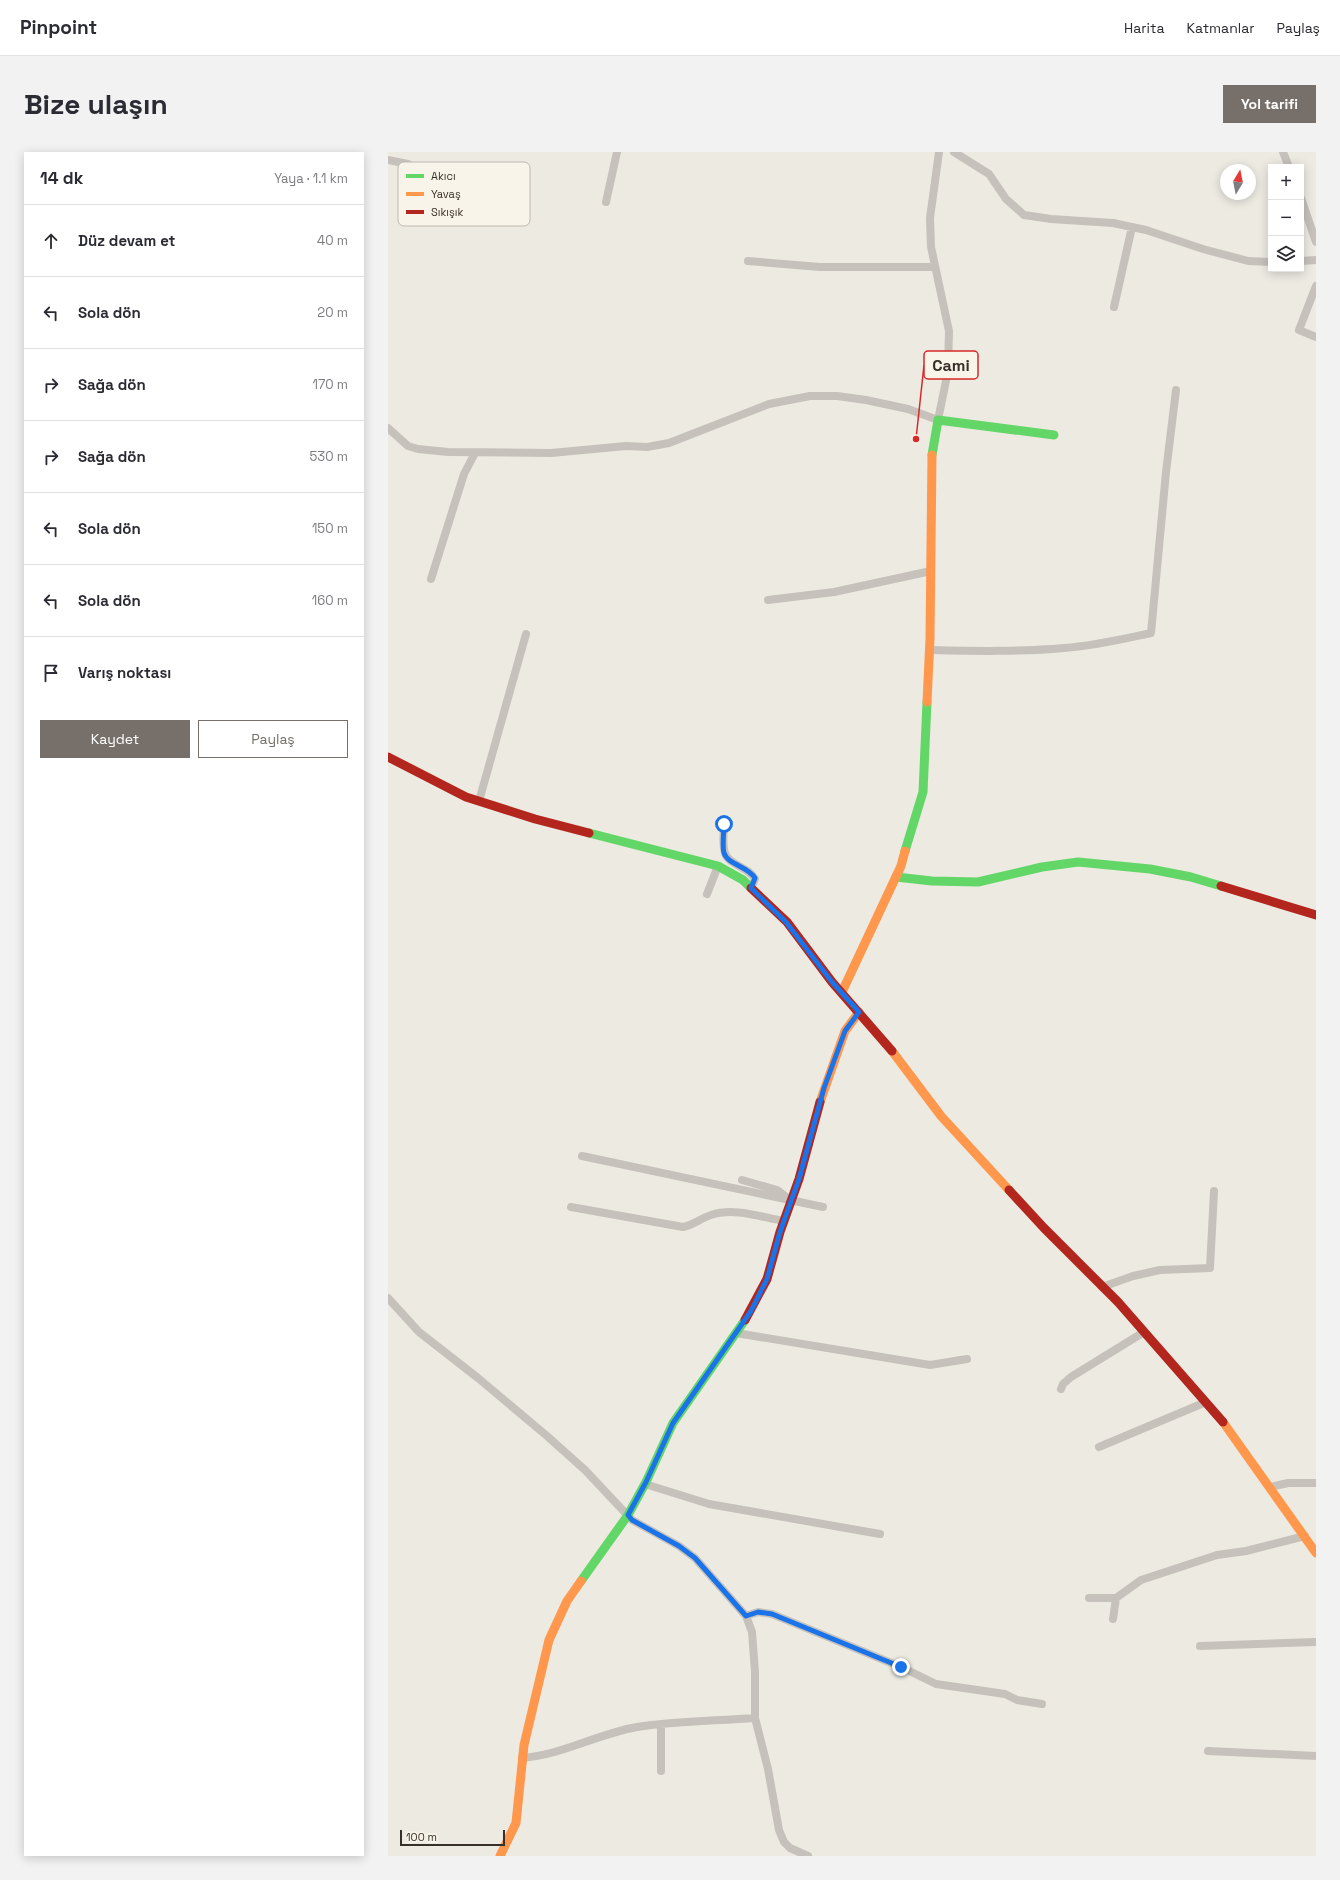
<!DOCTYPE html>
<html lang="tr">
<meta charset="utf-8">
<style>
body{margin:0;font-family:"Space Grotesk",sans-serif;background:#f2f2f3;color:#2b2b33}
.controls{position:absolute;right:12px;top:12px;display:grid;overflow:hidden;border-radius:0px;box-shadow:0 2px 10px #0003}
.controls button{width:36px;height:36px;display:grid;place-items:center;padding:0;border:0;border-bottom:1px solid #e1e1e2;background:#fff;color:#2b2b33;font:20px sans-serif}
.compass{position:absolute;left:832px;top:12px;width:36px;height:36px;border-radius:50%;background:#fff;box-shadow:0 2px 10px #0003;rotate:10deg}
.scale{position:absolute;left:12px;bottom:10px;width:105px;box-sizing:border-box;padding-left:4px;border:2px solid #372f29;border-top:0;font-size:11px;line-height:14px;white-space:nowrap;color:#372f29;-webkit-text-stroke:3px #f9f4ea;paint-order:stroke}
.stop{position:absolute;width:12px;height:12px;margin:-9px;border:3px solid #1a73e8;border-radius:50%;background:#fff}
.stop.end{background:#1a73e8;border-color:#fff;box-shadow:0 1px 4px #0008}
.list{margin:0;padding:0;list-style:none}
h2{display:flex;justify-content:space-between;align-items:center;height:52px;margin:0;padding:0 16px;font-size:17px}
h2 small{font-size:13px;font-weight:400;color:#7c7c81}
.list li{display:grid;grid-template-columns:26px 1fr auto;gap:12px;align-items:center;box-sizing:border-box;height:72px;padding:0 16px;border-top:1px solid #e1e1e2}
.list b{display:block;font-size:15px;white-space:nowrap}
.list em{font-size:13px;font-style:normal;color:#7c7c81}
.actions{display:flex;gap:8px;padding:12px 16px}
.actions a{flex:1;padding:9px 0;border:1px solid #77706a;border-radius:0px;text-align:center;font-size:14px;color:#77706a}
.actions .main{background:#77706a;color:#fff}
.icon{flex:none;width:22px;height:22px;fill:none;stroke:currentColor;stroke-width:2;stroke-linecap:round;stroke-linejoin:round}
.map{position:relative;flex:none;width:928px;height:1704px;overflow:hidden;border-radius:0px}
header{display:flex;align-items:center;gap:24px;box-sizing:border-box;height:56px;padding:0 20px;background:#fff;border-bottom:1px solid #e1e1e2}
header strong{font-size:19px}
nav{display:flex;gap:22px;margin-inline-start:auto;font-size:14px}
.intro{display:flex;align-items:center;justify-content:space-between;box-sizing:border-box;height:96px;padding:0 24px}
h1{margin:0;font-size:28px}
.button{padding:10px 18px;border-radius:0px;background:#77706a;color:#fff;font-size:14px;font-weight:700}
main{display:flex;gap:24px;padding:0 24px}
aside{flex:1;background:#fff;border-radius:0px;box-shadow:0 2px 10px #0003}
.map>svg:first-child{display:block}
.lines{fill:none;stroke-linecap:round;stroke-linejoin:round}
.street{stroke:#c6c2bb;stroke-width:8}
.fast{stroke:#63d668;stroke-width:9}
.slow{stroke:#ff974d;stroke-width:9}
.jam{stroke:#b3261e;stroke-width:9}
.route{stroke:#1a73e8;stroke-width:5}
.key{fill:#f9f4ea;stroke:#bfb9b0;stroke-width:1}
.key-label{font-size:11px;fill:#372f29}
.leader{fill:none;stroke:#d62828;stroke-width:1.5}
.callout-dot{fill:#d62828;stroke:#f9f4ea;stroke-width:1.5}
.callout{fill:#f9f4ea;stroke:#d62828;stroke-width:1.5}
.callout-label{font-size:16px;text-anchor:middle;font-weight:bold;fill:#372f29}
</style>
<header>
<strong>Pinpoint</strong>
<nav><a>Harita</a><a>Katmanlar</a><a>Paylaş</a></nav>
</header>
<div class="intro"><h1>Bize ulaşın</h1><a class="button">Yol tarifi</a></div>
<main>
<aside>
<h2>14 dk<small>Yaya · 1.1 km</small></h2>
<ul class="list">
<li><svg class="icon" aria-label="ahead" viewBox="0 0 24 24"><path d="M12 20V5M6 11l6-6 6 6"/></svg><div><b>Düz devam et</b></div><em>40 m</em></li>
<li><svg class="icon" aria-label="left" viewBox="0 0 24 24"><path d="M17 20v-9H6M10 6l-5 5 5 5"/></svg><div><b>Sola dön</b></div><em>20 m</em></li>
<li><svg class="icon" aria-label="right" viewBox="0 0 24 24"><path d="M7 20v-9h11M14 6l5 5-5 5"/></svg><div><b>Sağa dön</b></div><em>170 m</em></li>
<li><svg class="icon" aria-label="right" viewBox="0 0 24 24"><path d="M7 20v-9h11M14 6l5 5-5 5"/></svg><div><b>Sağa dön</b></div><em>530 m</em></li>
<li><svg class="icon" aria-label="left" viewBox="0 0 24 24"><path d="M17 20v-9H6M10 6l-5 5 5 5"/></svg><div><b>Sola dön</b></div><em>150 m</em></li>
<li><svg class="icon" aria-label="left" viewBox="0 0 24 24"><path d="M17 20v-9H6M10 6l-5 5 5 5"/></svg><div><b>Sola dön</b></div><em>160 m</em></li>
<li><svg class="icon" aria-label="arrive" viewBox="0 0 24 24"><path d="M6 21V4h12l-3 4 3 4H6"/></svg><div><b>Varış noktası</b></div></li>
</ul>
<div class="actions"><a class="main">Kaydet</a><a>Paylaş</a></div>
</aside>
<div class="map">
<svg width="928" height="1704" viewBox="0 0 928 1704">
<rect width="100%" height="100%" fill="#edeae2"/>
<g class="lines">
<path class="street" d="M566,0l35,22 17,25 18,16 27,4 62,4 33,7 57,19 45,12 23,1
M895,0l6,15
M0,8l20,4
M913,46l15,44
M218,50l11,-50
M360,109l72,6h115
M913,109l15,-1
M928,134l-17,44 17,7
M726,155l18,-80
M0,276l20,18 10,3 30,3 103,1 75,-7 21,1 22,-4 100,-39 41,-8h27l29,4 42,9 30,11 10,-49 1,-40 -18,-84 -1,-29 9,-66
M43,427l33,-105 11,-21
M380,448l66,-8 97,-21
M542,498c45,1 89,2 134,-2 30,-2 59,-9 87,-15l15,-161 10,-82
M91,649l47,-167
M336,672c0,8 -2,20 1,29 3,12 23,13 30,26l-4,9
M319,742l11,-28
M194,1004l241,51
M354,1028l35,10 12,9
M183,1055l112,20c11,-2 18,-9 28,-12 23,-8 50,2 73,6
M714,1135l31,-11 27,-6 50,-2 4,-77
M0,1146l31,34 59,46 69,58 38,34 47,50 47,26 16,12 51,58 12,-4 14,2 129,53 35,17 69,10 12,6 25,4
M348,1181l194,32 37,-6
M673,1237l2,-5 8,-7 73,-45
M711,1295l107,-45
M257,1332l64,20 171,30
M882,1335l18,-4h28
M701,1446h27
M358,1464l6,16 3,40v46l13,51 11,61 5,12 6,6 18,8
M725,1467l3,-21 25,-18 76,-25 29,-4 59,-15
M812,1494l116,-4
M273,1573v46
M820,1599l108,5
M134,1606c40,-3 75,-24 115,-31 38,-6 79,-6 118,-9"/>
<path class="fast" d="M544,303l6,-35 116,15
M201,681l129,33 25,14 8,8
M517,699l18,-59 4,-90
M508,725l36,4 46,1 64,-15 36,-5 72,7 41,8 30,9
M193,1429l47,-66 18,-33 27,-59 72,-103"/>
<path class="slow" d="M539,550l3,-63 2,-184
M454,840l59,-126 4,-15
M504,899l49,65 68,74
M432,950l25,-71 14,-19
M835,1270l93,131
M112,1704l16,-33 8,-78 25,-105 18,-39 14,-20"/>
<path class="jam" d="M0,605l78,40 69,22 54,14
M833,734l95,29
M363,736l36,34 45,60 60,69
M621,1038l35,38 74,74 105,120
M357,1168l22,-41 13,-47 19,-53 21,-77"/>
</g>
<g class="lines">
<path class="route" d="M336,672c0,8 -2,21 0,29 4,12 24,13 31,25l-4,10 35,34 46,60 27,30 -14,19 -21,57 -25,91 -19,53 -13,47 -16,32 -78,112 -27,59 -18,33 4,5 47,26 16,12 51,58 12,-4 14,2 129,53"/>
</g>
<rect x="10" y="10" width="132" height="64" rx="6" class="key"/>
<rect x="18" y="22" width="18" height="4" fill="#63d668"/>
<rect x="18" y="40" width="18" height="4" fill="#ff974d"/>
<rect x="18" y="58" width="18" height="4" fill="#b3261e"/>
<g class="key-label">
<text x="43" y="28">Akıcı</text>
<text x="43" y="46">Yavaş</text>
<text x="43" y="64">Sıkışık</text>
</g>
<path class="leader" d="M528 287L536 213"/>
<circle class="callout-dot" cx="528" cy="287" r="4"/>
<rect class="callout" x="536" y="199" width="54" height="28" rx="4"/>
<g class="callout-label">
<text x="563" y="219">Cami</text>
</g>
</svg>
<div class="controls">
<button>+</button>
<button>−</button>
<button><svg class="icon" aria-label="layers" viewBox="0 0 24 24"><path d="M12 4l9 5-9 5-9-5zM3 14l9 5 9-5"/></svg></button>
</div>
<svg class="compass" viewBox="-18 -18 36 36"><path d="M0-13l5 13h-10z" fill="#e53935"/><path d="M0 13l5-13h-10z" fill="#7c7c81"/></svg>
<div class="scale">100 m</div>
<div class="stop" style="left:336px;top:672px"></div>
<div class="stop end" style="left:513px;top:1515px"></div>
</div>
</main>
